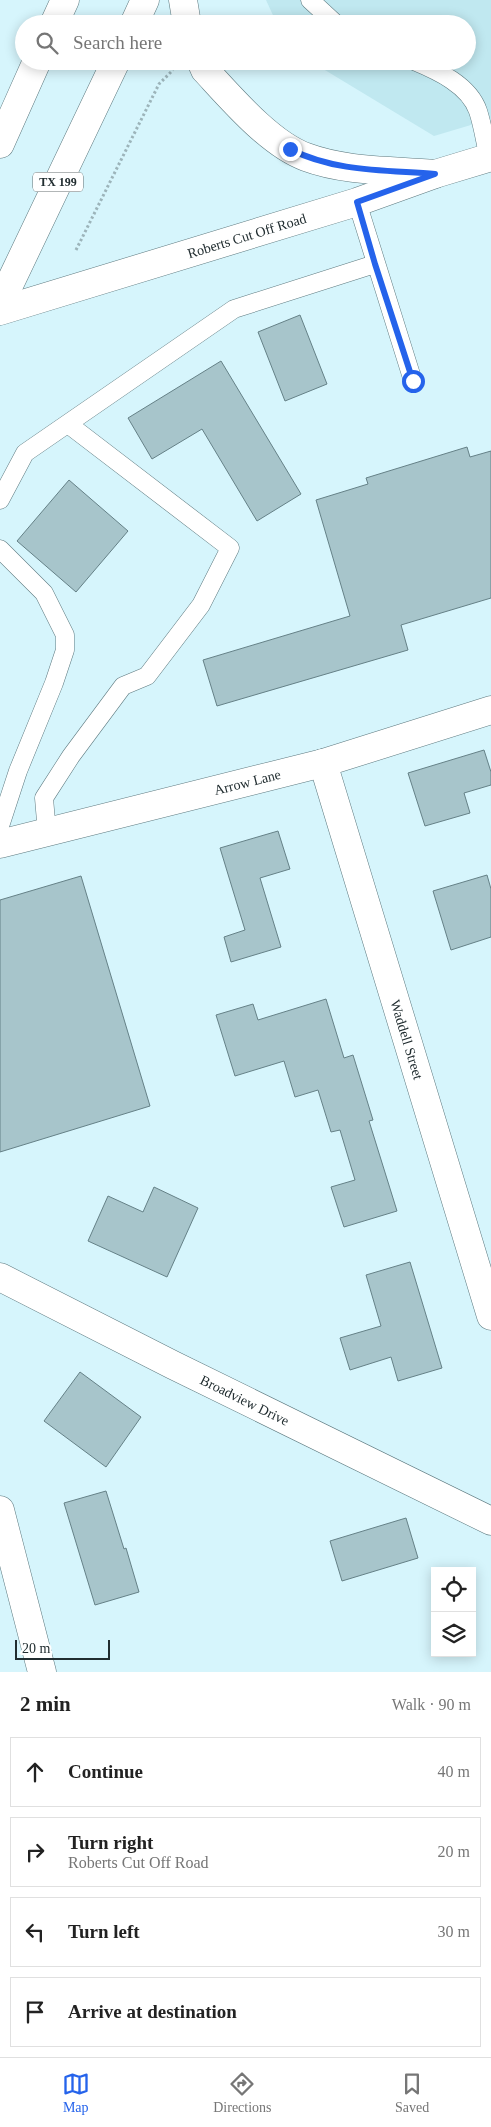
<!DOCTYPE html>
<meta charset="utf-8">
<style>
body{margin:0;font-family:Georgia,serif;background:#f2f2f2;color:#222}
.controls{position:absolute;right:15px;bottom:15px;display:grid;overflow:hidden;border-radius:0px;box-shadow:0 2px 12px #0003}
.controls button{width:45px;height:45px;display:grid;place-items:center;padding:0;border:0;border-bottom:1px solid #e0e0e0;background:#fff;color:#222;font:25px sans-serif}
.scale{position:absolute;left:15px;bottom:12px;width:95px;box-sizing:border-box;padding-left:5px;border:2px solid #212d30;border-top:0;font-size:14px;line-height:18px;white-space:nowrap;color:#212d30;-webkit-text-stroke:4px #fff;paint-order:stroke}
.stop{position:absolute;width:15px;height:15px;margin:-11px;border:4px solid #2563eb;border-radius:50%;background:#fff}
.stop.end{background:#2563eb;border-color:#fff;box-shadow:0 1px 5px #0008}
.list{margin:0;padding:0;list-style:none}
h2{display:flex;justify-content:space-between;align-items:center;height:65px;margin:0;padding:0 20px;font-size:21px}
h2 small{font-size:16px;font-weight:400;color:#767676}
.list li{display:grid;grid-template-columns:32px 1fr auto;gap:15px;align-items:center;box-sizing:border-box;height:70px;margin:0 10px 10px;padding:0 10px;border:1px solid #e0e0e0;border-radius:0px}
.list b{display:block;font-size:19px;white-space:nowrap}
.list p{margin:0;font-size:16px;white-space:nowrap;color:#767676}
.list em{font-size:16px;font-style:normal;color:#767676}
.icon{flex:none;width:28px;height:28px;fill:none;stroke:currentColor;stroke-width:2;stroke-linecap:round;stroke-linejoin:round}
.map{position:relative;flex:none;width:491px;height:1672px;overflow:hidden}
.search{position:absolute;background:#fff;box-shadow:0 2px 12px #0003;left:15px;right:15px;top:15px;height:55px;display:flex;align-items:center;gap:12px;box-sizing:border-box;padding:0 18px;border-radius:28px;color:#767676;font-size:19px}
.sheet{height:385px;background:#fff}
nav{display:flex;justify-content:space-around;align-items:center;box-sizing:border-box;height:70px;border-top:1px solid #e0e0e0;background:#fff;font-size:14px;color:#767676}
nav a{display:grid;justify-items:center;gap:2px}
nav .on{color:#2563eb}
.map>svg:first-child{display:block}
.built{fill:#c0e8f0}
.building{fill:#a7c5cb;stroke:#658187}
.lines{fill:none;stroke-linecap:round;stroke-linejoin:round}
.service-casing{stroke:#5d797f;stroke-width:19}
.minor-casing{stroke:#5d797f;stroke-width:29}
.tertiary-casing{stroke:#5d797f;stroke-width:29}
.primary-casing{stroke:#5d797f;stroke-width:29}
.path{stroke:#9cb4ba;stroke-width:3;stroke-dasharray:2.5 2.5;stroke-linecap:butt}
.service{stroke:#fff;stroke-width:18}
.minor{stroke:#fff;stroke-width:28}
.tertiary{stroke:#fff;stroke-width:28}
.primary{stroke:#fff;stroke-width:28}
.route{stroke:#2563eb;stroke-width:6}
.labels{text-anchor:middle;stroke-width:4;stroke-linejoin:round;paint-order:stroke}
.shield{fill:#fff;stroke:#646c6e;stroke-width:1}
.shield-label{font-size:12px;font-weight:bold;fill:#212d30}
.street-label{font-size:14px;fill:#212d30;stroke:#fff}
</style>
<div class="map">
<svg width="491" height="1672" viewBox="0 0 491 1672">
<rect width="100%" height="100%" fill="#d6f5fc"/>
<path class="built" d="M266,0h225v119l-57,17 -124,-75h157v-37h-190z"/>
<path class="building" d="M300,315l27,69 -42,17 -27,-69z
M221,361l80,133 -44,27 -55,-92 -50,30 -24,-41z
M467,447l3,10 21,-6v147l-90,27 7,25 -191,56 -14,-46 147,-44 -34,-116 52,-16 -2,-6z
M69,480l59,51 -52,61 -59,-51z
M484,750l7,22v13l-27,8 6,20 -45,13 -17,-53z
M278,831l12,38 -30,9 21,69 -50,15 -7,-25 21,-7 -25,-82z
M487,875l4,14v48l-40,13 -18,-59z
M81,876l69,230 -150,46v-252z
M326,999l18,59 9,-3 20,65 -4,1 28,90 -53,16 -13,-40 24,-7 -15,-50 -9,2 -13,-42 -23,7 -11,-36 -49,15 -19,-61 37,-11 5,16z
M154,1187l44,21 -31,69 -79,-36 20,-45 35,16z
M410,1262l32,106 -44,13 -7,-24 -41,13 -10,-32 41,-12 -15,-51z
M80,1372l61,45 -35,50 -62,-46z
M106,1491l18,58 2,-1 13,44 -44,13 -31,-102z
M406,1518l12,40 -76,23 -12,-40z"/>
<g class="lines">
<g class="service-casing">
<path id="service" d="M310,0l26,24
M414,61c24,10 55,24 64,50 5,15 7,31 11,47
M357,202l56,179
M0,500l25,-47 209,-144 141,-45
M0,549l44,44 21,42v15l-11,33 -36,88 -18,55
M47,833l-3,-35 27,-42 52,-70 24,-10 54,-71 29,-57 -162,-124"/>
</g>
<g class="minor-casing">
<g id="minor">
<path id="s1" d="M323,763l168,553"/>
<path id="s2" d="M0,844l323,-81 168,-53"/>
<path id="s3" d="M0,1277l173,88 318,156"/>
<path d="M0,1510l42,162"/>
</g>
</g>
<g class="tertiary-casing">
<g id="tertiary">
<path id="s4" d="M0,311l357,-109 78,-28 56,-17"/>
</g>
</g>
<g class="primary-casing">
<path id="primary" d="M183,0l4,24
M54,24l11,-24
M134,24l11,-24
M201,61l4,9c26,28 65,74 101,87 40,15 87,13 129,17
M0,144l37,-83
M0,304l116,-243"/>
</g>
<path class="path" d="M76,250l83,-166 14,-14"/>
<use href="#service" class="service"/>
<use href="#minor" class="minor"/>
<use href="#tertiary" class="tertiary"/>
<use href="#primary" class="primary"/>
</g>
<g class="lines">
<path class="route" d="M290,149c44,23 97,21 145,25l-78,28 18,62 38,117"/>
</g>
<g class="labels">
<rect class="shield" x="33" y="172.5" width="50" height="19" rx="4"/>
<g class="shield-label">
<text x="58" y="186">TX 199</text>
</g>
<g class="street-label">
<text dy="5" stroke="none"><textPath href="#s4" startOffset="258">Roberts Cut Off Road</textPath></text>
<text dy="5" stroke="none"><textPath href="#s2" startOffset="255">Arrow Lane</textPath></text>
<text dy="5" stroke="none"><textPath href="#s1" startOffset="289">Waddell Street</textPath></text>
<text dy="5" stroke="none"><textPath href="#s3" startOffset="274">Broadview Drive</textPath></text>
</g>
</g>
</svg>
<div class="controls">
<button><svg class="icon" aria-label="locate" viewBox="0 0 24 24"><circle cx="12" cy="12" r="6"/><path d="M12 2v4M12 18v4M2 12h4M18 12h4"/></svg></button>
<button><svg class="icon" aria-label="layers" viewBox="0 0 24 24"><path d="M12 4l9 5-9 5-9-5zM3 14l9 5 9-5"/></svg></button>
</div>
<div class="scale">20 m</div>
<div class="stop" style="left:413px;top:381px"></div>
<div class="stop end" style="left:290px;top:149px"></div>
<div class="search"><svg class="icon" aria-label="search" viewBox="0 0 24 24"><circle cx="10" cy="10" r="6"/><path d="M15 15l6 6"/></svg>Search here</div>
</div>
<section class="sheet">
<h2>2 min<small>Walk · 90 m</small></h2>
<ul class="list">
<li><svg class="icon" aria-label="ahead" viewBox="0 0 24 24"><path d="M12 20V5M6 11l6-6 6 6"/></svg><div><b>Continue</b></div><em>40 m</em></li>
<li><svg class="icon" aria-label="right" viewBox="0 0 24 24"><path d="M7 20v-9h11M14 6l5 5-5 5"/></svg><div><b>Turn right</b><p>Roberts Cut Off Road</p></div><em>20 m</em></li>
<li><svg class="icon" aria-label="left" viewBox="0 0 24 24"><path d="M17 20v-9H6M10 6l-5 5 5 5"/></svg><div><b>Turn left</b></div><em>30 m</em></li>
<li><svg class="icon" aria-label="arrive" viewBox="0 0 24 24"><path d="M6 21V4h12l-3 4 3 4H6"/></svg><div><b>Arrive at destination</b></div></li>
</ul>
</section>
<nav>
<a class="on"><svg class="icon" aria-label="map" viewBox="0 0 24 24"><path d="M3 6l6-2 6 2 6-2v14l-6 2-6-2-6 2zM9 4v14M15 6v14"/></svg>Map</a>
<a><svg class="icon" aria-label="directions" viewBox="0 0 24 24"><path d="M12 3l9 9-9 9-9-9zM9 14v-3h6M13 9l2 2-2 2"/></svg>Directions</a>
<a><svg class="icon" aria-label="saved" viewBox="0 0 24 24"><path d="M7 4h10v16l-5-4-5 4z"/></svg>Saved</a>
</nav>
